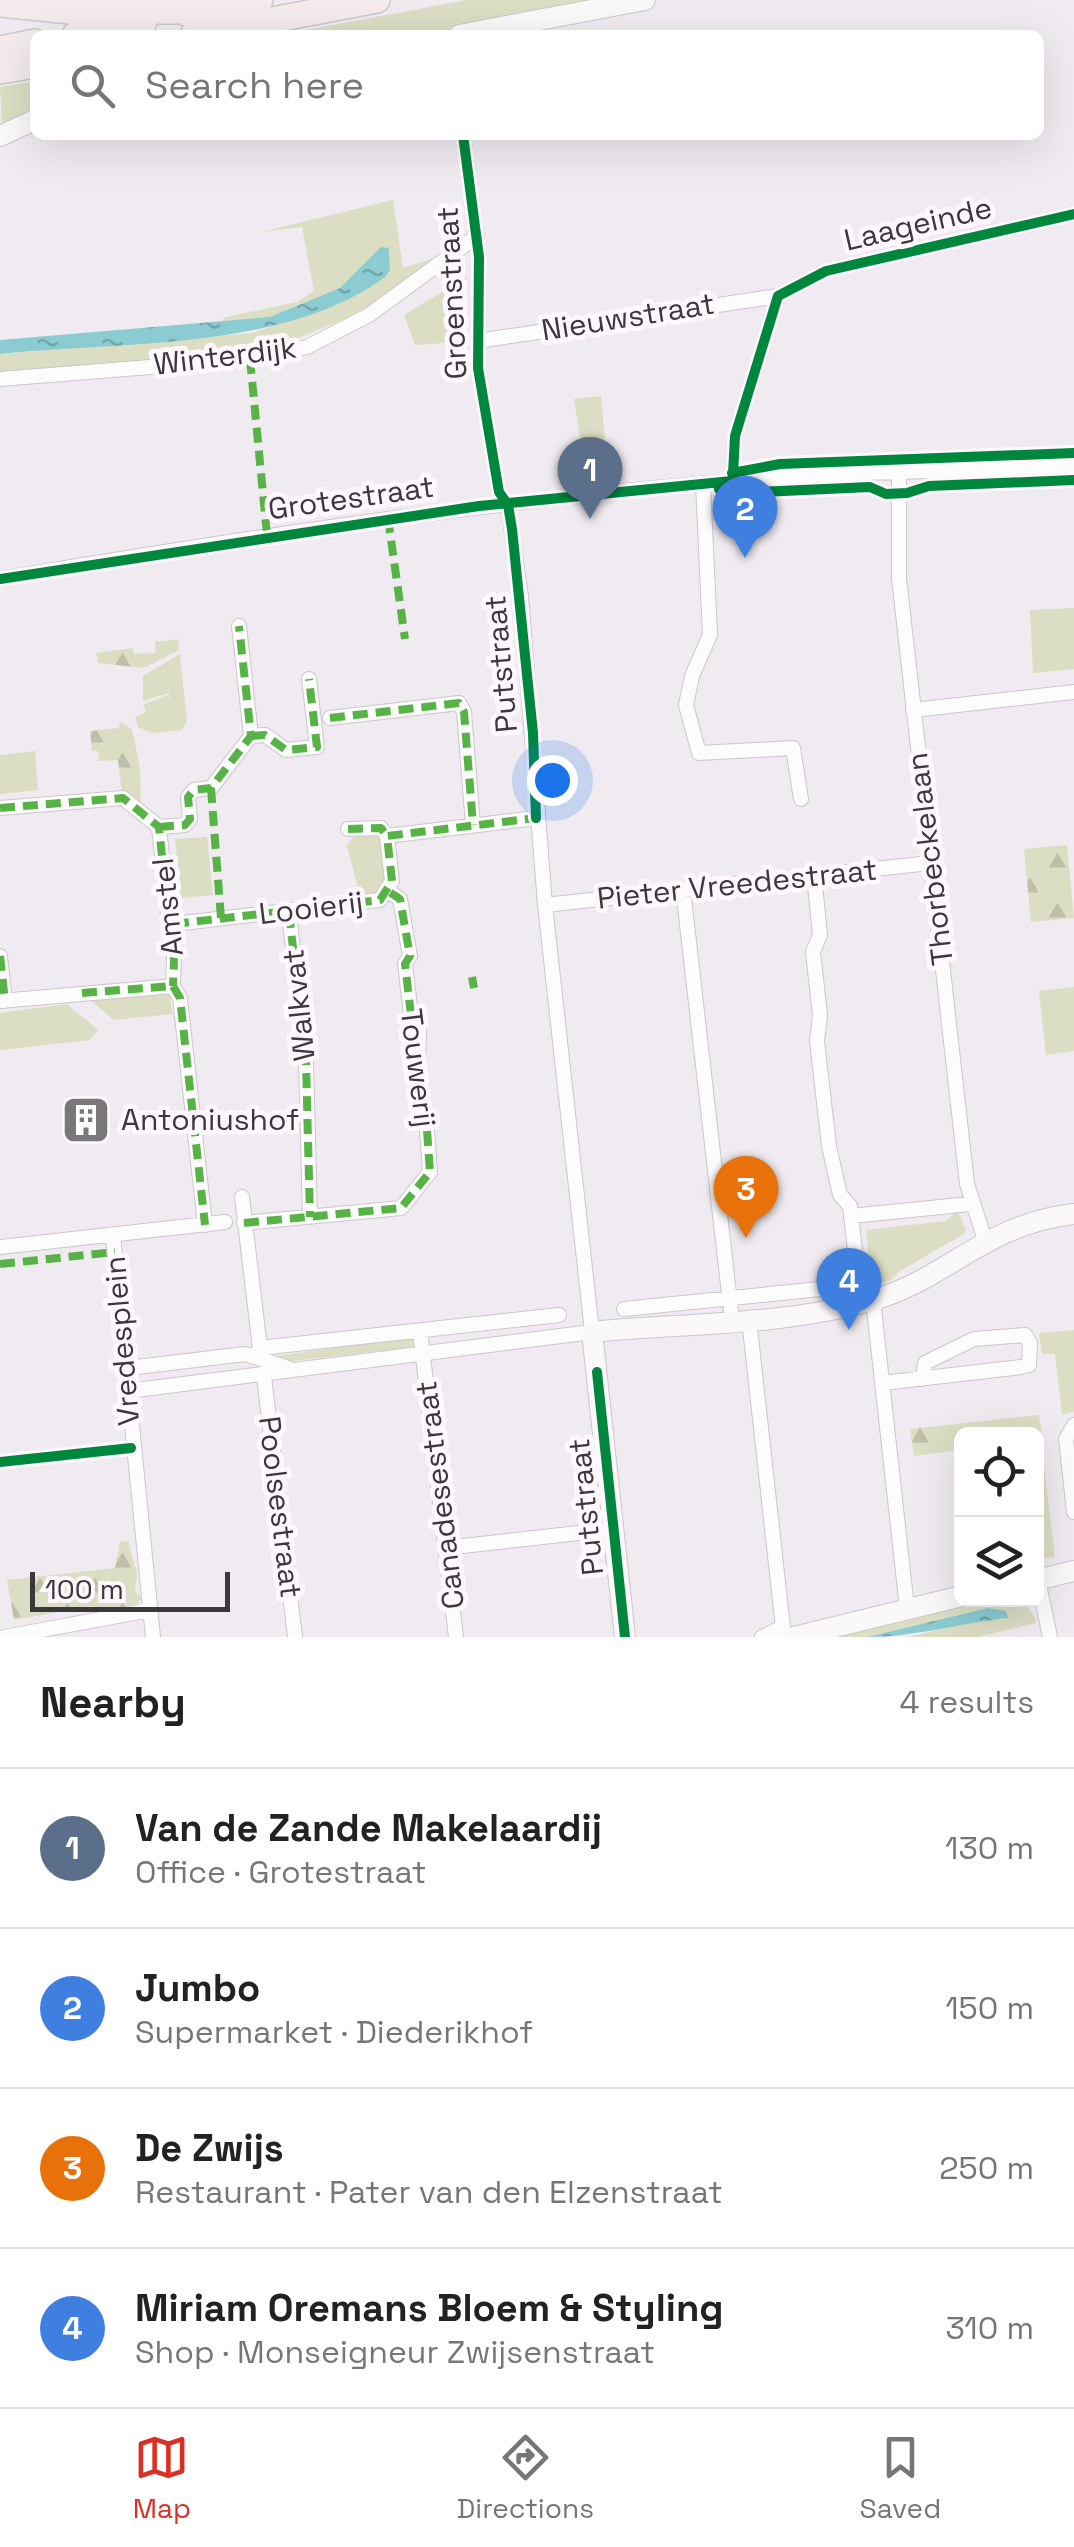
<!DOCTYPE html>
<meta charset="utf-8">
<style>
body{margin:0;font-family:"Space Grotesk",sans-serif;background:#f2f2f2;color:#222}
.controls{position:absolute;right:30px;bottom:30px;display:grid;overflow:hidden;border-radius:15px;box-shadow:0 10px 40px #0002}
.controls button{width:90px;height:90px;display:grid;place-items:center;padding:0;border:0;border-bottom:2px solid #e0e0e0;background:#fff;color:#222;font:50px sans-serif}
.scale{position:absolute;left:30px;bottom:25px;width:200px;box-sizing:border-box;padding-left:10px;border:5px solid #3b383b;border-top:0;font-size:28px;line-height:35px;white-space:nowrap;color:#3b383b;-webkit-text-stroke:8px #fef7fe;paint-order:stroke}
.you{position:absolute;left:552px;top:780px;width:35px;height:35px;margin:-25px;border:8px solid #fff;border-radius:50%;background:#1a73e8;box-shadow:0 0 0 15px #1a73e833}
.badge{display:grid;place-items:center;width:65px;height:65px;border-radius:50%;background:#d93025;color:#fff;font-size:32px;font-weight:700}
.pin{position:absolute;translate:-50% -82px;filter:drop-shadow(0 2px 5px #0008)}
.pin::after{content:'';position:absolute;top:52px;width:35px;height:30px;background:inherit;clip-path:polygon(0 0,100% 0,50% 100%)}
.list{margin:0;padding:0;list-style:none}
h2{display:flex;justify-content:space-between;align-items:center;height:130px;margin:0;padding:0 40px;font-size:42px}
h2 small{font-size:32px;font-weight:400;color:#767676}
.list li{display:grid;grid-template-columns:65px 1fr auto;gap:30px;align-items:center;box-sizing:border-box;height:160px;padding:0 40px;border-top:2px solid #e0e0e0}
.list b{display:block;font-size:38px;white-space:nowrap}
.list p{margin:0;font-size:32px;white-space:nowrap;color:#767676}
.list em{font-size:32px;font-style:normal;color:#767676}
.icon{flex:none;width:55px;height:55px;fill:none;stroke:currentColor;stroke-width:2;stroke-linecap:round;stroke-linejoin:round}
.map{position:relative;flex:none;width:1074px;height:1637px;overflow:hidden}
.search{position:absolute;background:#fff;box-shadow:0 10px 40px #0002;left:30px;right:30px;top:30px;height:110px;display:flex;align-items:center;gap:25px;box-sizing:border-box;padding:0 35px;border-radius:15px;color:#767676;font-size:38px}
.sheet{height:770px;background:#fff}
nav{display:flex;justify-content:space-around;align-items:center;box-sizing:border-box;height:140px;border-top:2px solid #e0e0e0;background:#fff;font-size:28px;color:#767676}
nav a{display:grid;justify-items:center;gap:5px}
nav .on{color:#d93025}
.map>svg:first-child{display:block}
.green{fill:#dbdec3}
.forest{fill:url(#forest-firs)}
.water{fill:url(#water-ripples)}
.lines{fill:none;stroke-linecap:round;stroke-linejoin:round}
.street-casing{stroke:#cbc7cb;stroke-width:16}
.secondary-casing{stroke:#cbc7cb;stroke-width:22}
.highway-casing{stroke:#cbc8cb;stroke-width:28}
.street{stroke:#fdfcfd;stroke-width:14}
.secondary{stroke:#faf8f8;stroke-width:20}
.highway{stroke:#f4ecec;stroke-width:25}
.quiet{stroke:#57b346;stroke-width:8;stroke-dasharray:15 8;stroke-linecap:butt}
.cycleway-casing{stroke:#fef7fe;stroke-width:16}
.cycleway{stroke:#00873e;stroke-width:10}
.labels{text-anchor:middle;stroke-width:10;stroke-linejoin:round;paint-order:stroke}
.street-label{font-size:30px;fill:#3b383b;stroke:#fef7fe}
.poi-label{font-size:30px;fill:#3b383b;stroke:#fef7fe;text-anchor:start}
</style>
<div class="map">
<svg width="1074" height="1637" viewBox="0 0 1074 1637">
<defs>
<pattern id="forest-firs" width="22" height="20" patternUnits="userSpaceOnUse" patternTransform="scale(2.5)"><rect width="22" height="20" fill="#dbdec3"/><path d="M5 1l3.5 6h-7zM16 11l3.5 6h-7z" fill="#bdbfa8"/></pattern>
<pattern id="water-ripples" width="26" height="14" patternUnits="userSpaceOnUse" patternTransform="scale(2.5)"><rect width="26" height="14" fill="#8accd2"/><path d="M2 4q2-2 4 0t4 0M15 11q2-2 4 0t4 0" fill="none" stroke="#72a7ac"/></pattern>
</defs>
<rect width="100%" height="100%" fill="#f0ebf0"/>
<path class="green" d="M467,0h138l-181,35h-24l-5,-5 -26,5h-90z
M35,81v30l-33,13 -2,-37z
M393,200l10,68 41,-13 -67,50 -105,44 -272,25v-20l252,-21 75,-24 63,-39 -1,-22c-17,12 -32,26 -48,39 -30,25 -80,35 -118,37v-6l74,-16 17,-11 -12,-64 -41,5z
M467,277l-6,65 -46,3 -11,-30z
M601,396l4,45 -24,3 -7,-45z
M1074,608v61l-41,4 -3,-63z
M180,654l7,68 -6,8 -29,3 -14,-6 -3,-10 11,-5 -3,-7 24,-10 5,5 -4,-7 -25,8v-25z
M35,751l3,39 -38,4v-39z
M379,834l8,48 -11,13 -16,2 -13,-52 7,-9z
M207,837l6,58 -32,3 -6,-59z
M1074,987v64l-28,4 -7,-64z
M170,994l2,20 -58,6 -24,-20z
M67,1004l31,26 -8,10 -90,10v-37z
M957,1210l9,19 -2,5 -66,38 -5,7 -21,8 -6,-57 80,-9z
M1074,1330v82l-12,3 -7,-61h-13l-3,-21z
M413,1336l4,9 -4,2 -129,15 -14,-5z
M1042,1449l13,108 -18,2v-109z
M982,1600c25,0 47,-6 54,23l-58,14h-71l82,-19 16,2 -17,-12 -121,29h-45z"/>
<path class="forest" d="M178,639l1,11 -35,18 -46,-5 -2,-10 37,-5 1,6 21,-1v-11z
M120,722l12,7 8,39 1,37 -19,-12 -4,-33 -19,1 -1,-10h-6l-2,-20 29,-3z
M1067,845l7,73 -43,4 -7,-73z
M1039,1415l4,26h-6l-1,-7h-74l-1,16 -47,6 -4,-27z
M128,1541l9,32 -2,19 7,6 -8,11 -31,4 -11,-7 -78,14 -7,-40 108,-12 5,-26z"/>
<path class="water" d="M381,247l8,1 1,22 -5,7c-100,74 -264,64 -385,77v-14l270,-23 70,-29z
M988,1608l18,3 2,7c-47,5 -93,19 -141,19z"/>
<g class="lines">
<g class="street-casing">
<path id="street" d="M478,341l300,-45 48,-25 248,-57
M0,379l250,-20 57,-12 62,-32 108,-79
M899,474v104l68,606 18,56
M732,481l3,-45 43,-140
M703,483l7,152 -18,41 -6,29 13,48 94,-5 8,51
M0,579c259,-44 518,-82 779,-102 98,-7 197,-6 295,-10
M913,710l161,-18
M330,718l129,-15 5,9 9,113
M251,736l14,-1 21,15 31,-3 -8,-68
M0,808l123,-10 36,29 9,87 7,17 -2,55
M159,827l26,-2 5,-6 -2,-22 6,-7 17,-2 40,-52 -12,-110
M348,829l33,-1 6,8
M814,875l6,60 -7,17 7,63 -3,26 12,105 11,49 10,11 11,97
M683,889l49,431
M545,905l385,-42
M289,913l17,149 4,155
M174,924l206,-24 12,-19 -5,-45 149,-18
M0,956l5,45
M173,986l7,12 25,227
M0,1001l173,-15
M242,1197l18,151 -4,6
M851,1216l119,-12
M244,1223l157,-15 29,-36 -4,-56 -9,-8 2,-82 -8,-11 -6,-51 5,-8 -10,-57 -12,-8
M113,1235l40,402
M0,1247l225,-25
M873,1300l34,308
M624,1309l235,-24
M749,1319l35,318
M420,1331l36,306
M260,1348l299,-33
M129,1368l116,-14 43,14
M264,1377l31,260
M883,1383l138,-16 8,-2 1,-22 -5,-8 -51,4 -49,24 -2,16
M128,1391l464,-59 -47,-427 -24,-309 -13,-91 -9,-13 -21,-124 1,-111 -16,-122
M1074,1425l-8,14 8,73
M445,1548l169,-19
M1038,1580l12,57
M4,1637l146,-27
M762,1637l21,-10"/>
</g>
<g class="secondary-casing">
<path id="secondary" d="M459,35l186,-35
M0,136l35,-16
M1036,1580l38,-9
M625,1637l-33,-305c92,-9 191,-6 281,-32 74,-21 112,-76 201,-86
M794,1637l168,-41"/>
</g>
<g class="highway-casing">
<path id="highway" d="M0,4l70,7h134
M188,14l72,-14
M75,35l69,-13
M193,35l184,-35
M0,49l35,-7
M0,71l35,-6"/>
</g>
<use href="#street" class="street"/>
<use href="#secondary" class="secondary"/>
<use href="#highway" class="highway"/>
<path class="quiet" d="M250,359l17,176
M388,518l17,121
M330,718l129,-15 5,9 9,113
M251,736l14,-1 21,15 31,-3 -8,-68
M211,788l10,130
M0,808l123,-10 36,29 9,87 7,17 -2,55
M159,827l26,-2 5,-6 -2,-22 6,-7 17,-2 40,-52 -12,-110
M348,829l33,-1 6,8
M289,913l17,149 4,155
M174,924l206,-24 12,-19 -5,-45 149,-18
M0,956l5,45
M472,977l2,11
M173,986l7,12 25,227
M82,993l91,-7
M244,1223l157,-15 29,-36 -4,-56 -9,-8 2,-82 -8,-11 -6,-51 5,-8 -10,-57 -12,-8
M0,1264l115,-12"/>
<g class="cycleway-casing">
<path id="cycleway" d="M463,135l16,122 -1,111 21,124 9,13 4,24 21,204 3,85
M732,473l48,-9 294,-11
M719,489l18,4 133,-6 16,7 21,-1 22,-7 145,-6
M732,493l3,-57 43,-140 48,-25 248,-57
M0,579l479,-73 253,-25
M597,1372l28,265
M0,1462l131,-14"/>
</g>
<use href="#cycleway" class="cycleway"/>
</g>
<defs>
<g id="building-square" transform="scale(2.5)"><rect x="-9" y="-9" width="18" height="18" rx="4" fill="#7a777a" stroke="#fef7fe"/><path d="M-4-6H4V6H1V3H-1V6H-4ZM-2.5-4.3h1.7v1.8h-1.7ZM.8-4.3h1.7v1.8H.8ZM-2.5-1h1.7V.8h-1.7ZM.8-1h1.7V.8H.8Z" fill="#fff"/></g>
</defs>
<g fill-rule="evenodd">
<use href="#building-square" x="86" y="1120"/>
</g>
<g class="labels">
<g class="street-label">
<text transform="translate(918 224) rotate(-13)" y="10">Laageinde</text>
<text transform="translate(452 293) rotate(-93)" y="10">Groenstraat</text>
<text transform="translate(628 317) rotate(-9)" y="10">Nieuwstraat</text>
<text transform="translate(225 356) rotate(-7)" y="10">Winterdijk</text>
<text transform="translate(351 498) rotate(-8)" y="10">Grotestraat</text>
<text transform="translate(501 664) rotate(-95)" y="10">Putstraat</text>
<text transform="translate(930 859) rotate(-97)" y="10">Thorbeckelaan</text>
<text transform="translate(737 884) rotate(-6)" y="10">Pieter Vreedestraat</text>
<text transform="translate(168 907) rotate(-96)" y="10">Amstel</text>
<text transform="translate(311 908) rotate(-7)" y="10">Looierij</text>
<text transform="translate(299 1005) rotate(-96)" y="10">Walkvat</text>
<text transform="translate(418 1068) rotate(83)" y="10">Touwerij</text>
<text transform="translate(122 1341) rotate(-95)" y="10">Vredesplein</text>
<text transform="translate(440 1495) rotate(-97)" y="10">Canadesestraat</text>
<text transform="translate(280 1507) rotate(83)" y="10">Poolsestraat</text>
<text transform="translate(586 1507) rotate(-96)" y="10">Putstraat</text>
</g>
<g class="poi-label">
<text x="121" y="1130">Antoniushof</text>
</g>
</g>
</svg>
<div class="controls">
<button><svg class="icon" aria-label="locate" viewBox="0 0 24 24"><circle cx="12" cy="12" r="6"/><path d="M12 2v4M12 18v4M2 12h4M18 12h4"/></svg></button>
<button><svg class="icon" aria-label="layers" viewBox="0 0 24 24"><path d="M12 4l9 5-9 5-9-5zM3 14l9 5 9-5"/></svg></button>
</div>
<div class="scale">100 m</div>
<div class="you"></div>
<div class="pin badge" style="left:590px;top:519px;background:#5c6f8a">1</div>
<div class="pin badge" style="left:745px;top:558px;background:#3f7fe0">2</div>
<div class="pin badge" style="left:746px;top:1238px;background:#e8710a">3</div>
<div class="pin badge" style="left:849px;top:1330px;background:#3f7fe0">4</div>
<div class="search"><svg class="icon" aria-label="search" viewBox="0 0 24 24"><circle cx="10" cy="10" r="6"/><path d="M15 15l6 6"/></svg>Search here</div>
</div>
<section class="sheet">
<h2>Nearby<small>4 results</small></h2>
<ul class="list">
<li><span class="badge" style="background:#5c6f8a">1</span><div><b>Van de Zande Makelaardij</b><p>Office · Grotestraat</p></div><em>130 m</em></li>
<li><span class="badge" style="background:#3f7fe0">2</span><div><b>Jumbo</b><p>Supermarket · Diederikhof</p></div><em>150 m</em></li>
<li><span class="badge" style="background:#e8710a">3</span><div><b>De Zwijs</b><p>Restaurant · Pater van den Elzenstraat</p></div><em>250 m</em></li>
<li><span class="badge" style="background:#3f7fe0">4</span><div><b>Miriam Oremans Bloem &amp; Styling</b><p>Shop · Monseigneur Zwijsenstraat</p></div><em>310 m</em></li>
</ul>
</section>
<nav>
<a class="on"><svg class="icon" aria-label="map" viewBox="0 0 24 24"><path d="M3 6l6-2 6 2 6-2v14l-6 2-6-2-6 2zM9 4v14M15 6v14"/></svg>Map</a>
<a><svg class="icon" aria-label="directions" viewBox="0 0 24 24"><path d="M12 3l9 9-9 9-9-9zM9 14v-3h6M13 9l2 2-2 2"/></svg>Directions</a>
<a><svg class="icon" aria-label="saved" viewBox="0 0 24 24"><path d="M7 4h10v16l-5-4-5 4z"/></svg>Saved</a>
</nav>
